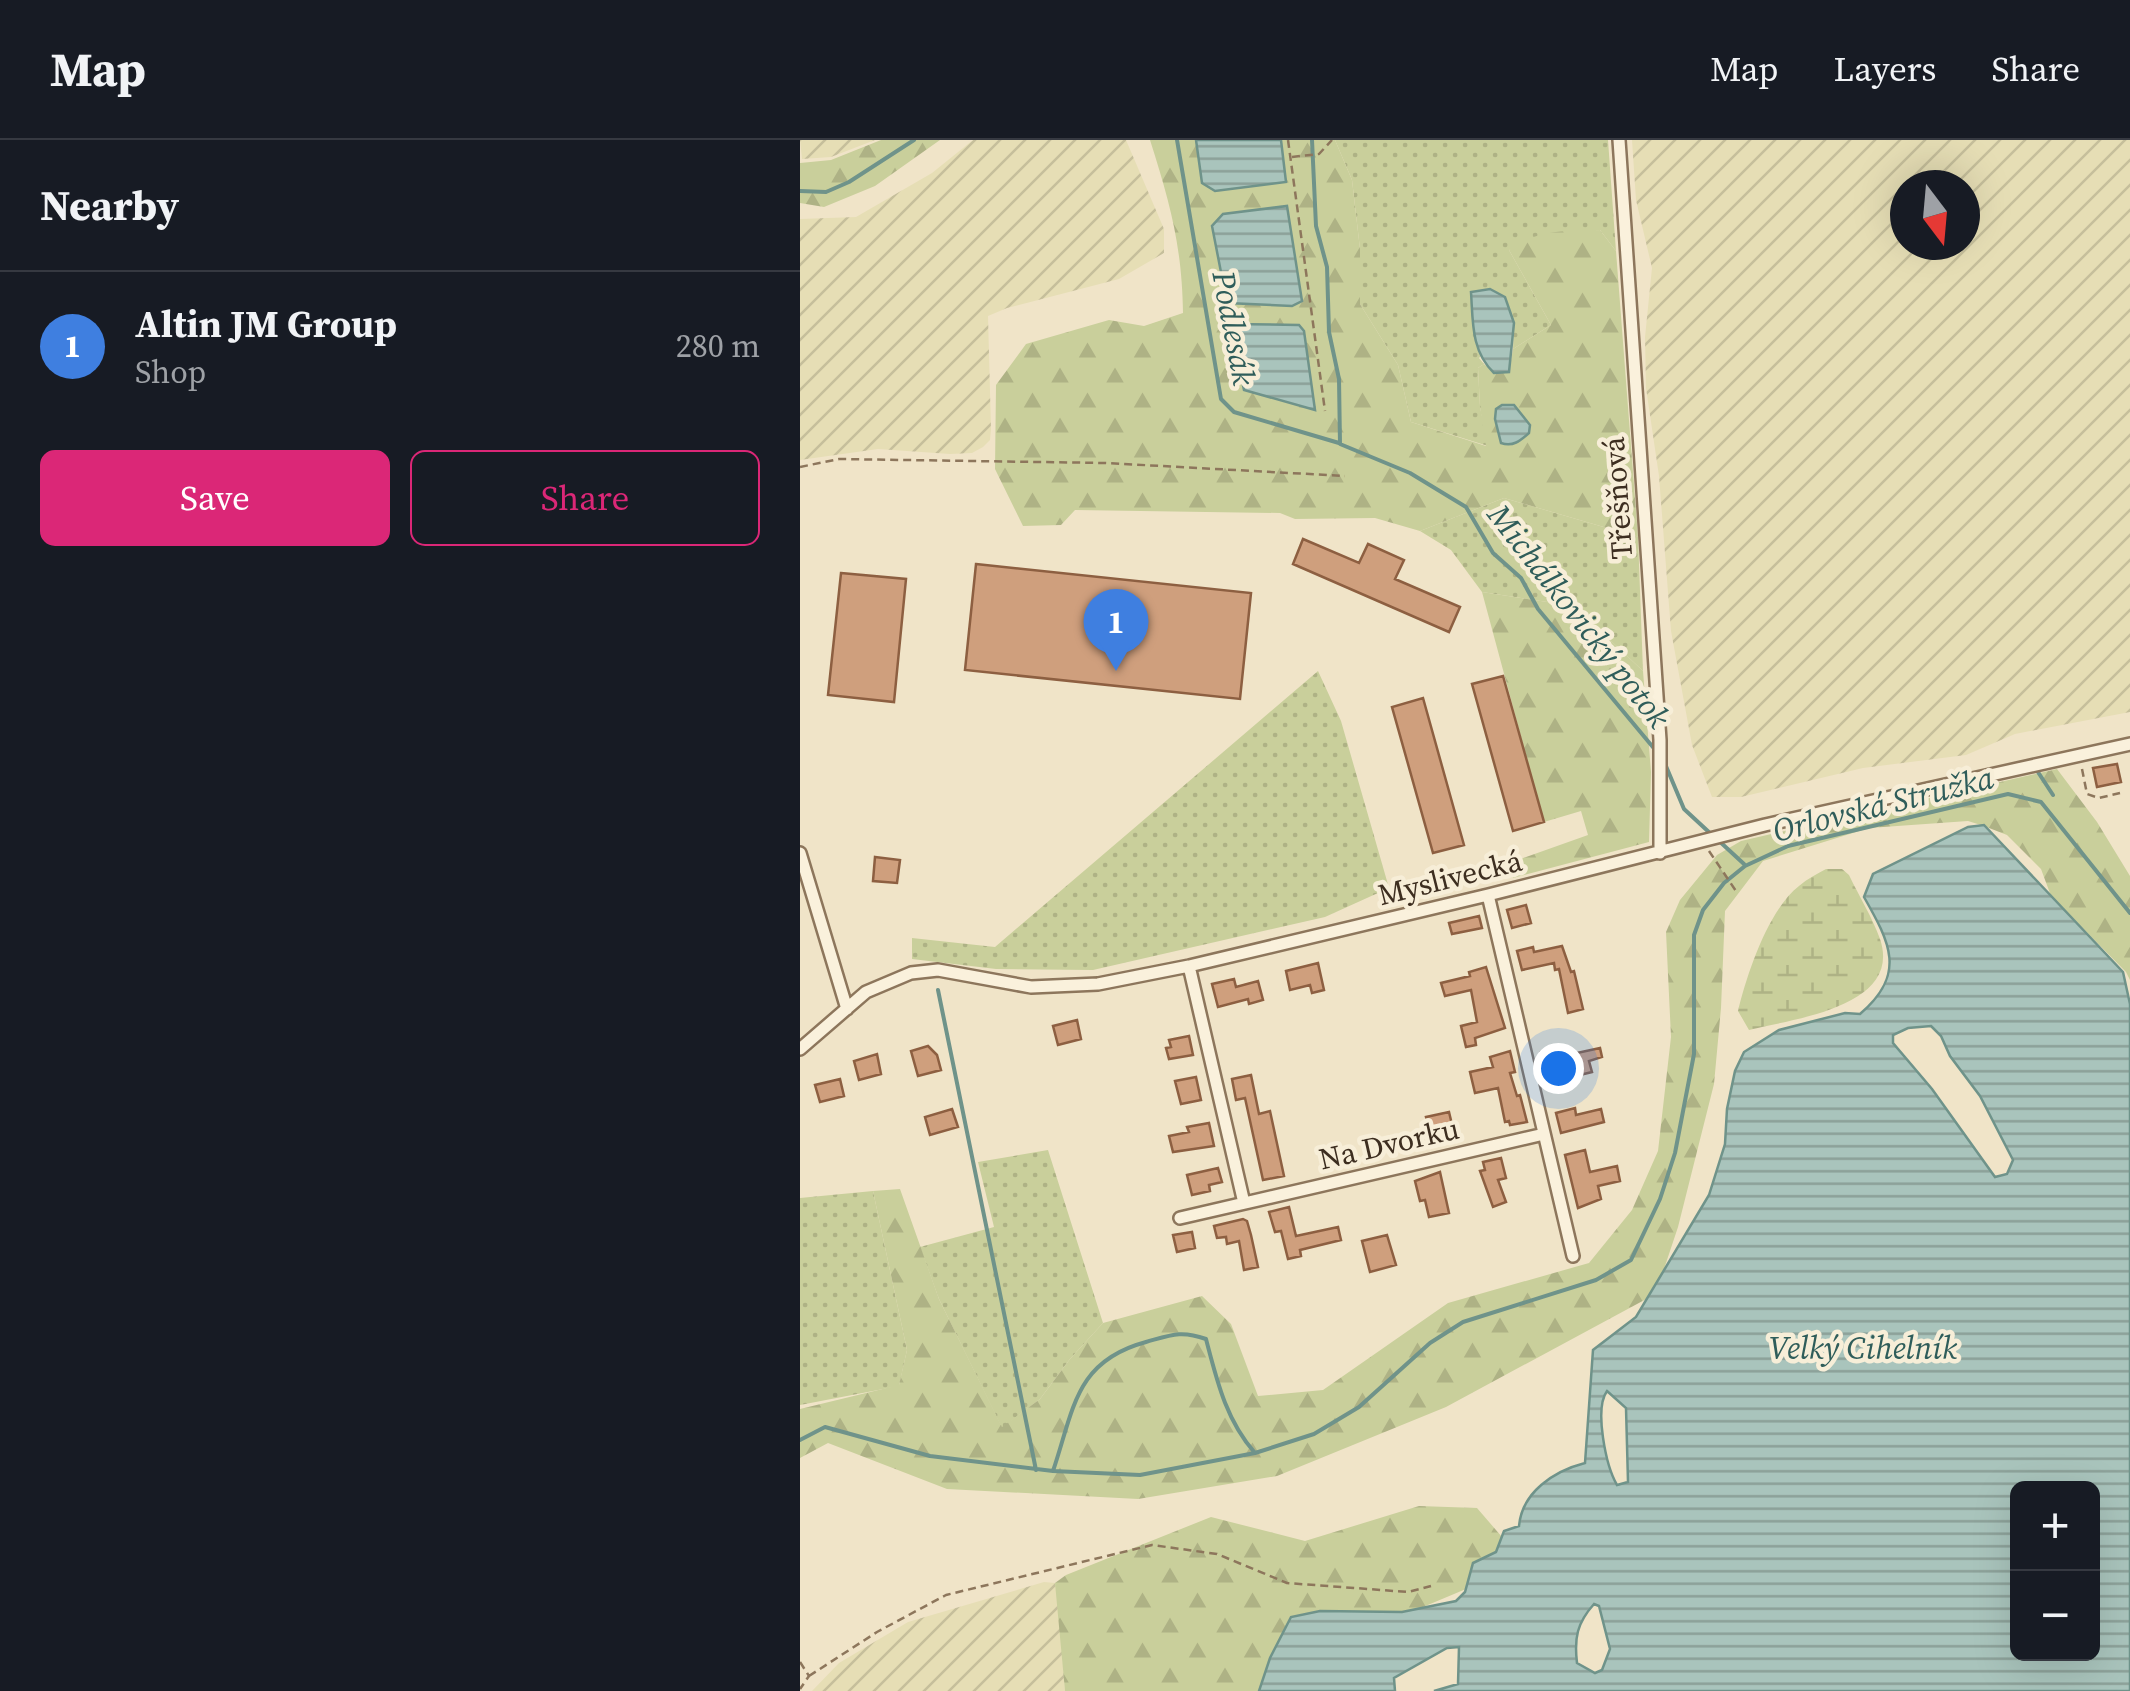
<!DOCTYPE html>
<meta charset="utf-8">
<style>
body{margin:0;font-family:"Source Serif 4",serif;background:#242831;color:#f1f3f6}
.controls{position:absolute;right:30px;bottom:30px;display:grid;overflow:hidden;border-radius:15px;box-shadow:0 10px 40px #0002}
.controls button{width:90px;height:90px;display:grid;place-items:center;padding:0;border:0;border-bottom:2px solid #363941;background:#171b24;color:#f1f3f6;font:50px sans-serif}
.compass{position:absolute;left:1090px;top:30px;width:90px;height:90px;border-radius:50%;background:#171b24;box-shadow:0 10px 40px #0002;rotate:164deg}
.you{position:absolute;left:758px;top:928px;width:35px;height:35px;margin:-25px;border:8px solid #fff;border-radius:50%;background:#1a73e8;box-shadow:0 0 0 15px #1a73e833}
.badge{display:grid;place-items:center;width:65px;height:65px;border-radius:50%;background:#db2777;color:#fff;font-size:32px;font-weight:700}
.pin{position:absolute;translate:-50% -82px;filter:drop-shadow(0 2px 5px #0008)}
.pin::after{content:'';position:absolute;top:52px;width:35px;height:30px;background:inherit;clip-path:polygon(0 0,100% 0,50% 100%)}
.list{margin:0;padding:0;list-style:none}
h2{display:flex;justify-content:space-between;align-items:center;height:130px;margin:0;padding:0 40px;font-size:42px}
h2 small{font-size:32px;font-weight:400;color:#9ea1a6}
.list li{display:grid;grid-template-columns:65px 1fr auto;gap:30px;align-items:center;box-sizing:border-box;height:150px;padding:0 40px;border-top:2px solid #363941}
.list b{display:block;font-size:38px;white-space:nowrap}
.list p{margin:0;font-size:32px;white-space:nowrap;color:#9ea1a6}
.list em{font-size:32px;font-style:normal;color:#9ea1a6}
.actions{display:flex;gap:20px;padding:30px 40px}
.actions a{flex:1;padding:22px 0;border:2px solid #db2777;border-radius:15px;text-align:center;font-size:35px;color:#db2777}
.actions .main{background:#db2777;color:#fff}
.map{position:relative;flex:none;width:1330px;height:1551px;overflow:hidden}
header{display:flex;align-items:center;gap:60px;box-sizing:border-box;height:140px;padding:0 50px;background:#171b24;border-bottom:2px solid #363941}
header strong{font-size:48px}
nav{display:flex;gap:55px;margin-inline-start:auto;font-size:35px}
main{display:flex}
aside{flex:1;background:#171b24}
.map>svg:first-child{display:block}
.farmland{fill:url(#farmland-furrows);fill-rule:evenodd}
.grass{fill:url(#grass-dots)}
.forest{fill:url(#forest-firs);fill-rule:evenodd}
.wetland{fill:url(#wetland-marsh)}
.water{fill:url(#water-rules);stroke:#6f938a;stroke-width:2.5;fill-rule:evenodd}
.lines{fill:none;stroke-linecap:round;stroke-linejoin:round}
.stream{stroke:#6f938a;stroke-width:4}
.building{fill:#cf9f7d;stroke:#8d5f41;stroke-width:2.5}
.street-casing{stroke:#8d765c;stroke-width:16}
.path{stroke:#8d765c;stroke-width:2.5;stroke-dasharray:8 5;stroke-linecap:butt}
.street{stroke:#faf1dc;stroke-width:11}
.labels{text-anchor:middle;stroke-width:9;stroke-linejoin:round;paint-order:stroke}
.street-label{font-size:30px;fill:#3d2e20;stroke:#f7eed8}
.water-label{font-size:32px;font-style:italic;fill:#2f5d5a;stroke:#f7eed8}
</style>
<header>
<strong>Map</strong>
<nav><a>Map</a><a>Layers</a><a>Share</a></nav>
</header>
<main>
<aside>
<h2>Nearby<small></small></h2>
<ul class="list">
<li><span class="badge" style="background:#3f7fe0">1</span><div><b>Altin JM Group</b><p>Shop</p></div><em>280 m</em></li>
</ul>
<div class="actions"><a class="main">Save</a><a>Share</a></div>
</aside>
<div class="map">
<svg width="1330" height="1551" viewBox="0 0 1330 1551">
<defs>
<pattern id="farmland-furrows" width="10" height="10" patternUnits="userSpaceOnUse" patternTransform="scale(2.5)"><rect width="10" height="10" fill="#e6deb5"/><path d="M-1 1l2-2M0 10L10 0M9 11l2-2" fill="none" stroke="#c6bf9b"/></pattern>
<pattern id="grass-dots" width="8" height="8" patternUnits="userSpaceOnUse" patternTransform="scale(2.5)"><rect width="8" height="8" fill="#c9cf9b"/><path d="M2 2h.1M6 6h.1" fill="none" stroke="#aeb285" stroke-width="1.8" stroke-linecap="round"/></pattern>
<pattern id="forest-firs" width="22" height="20" patternUnits="userSpaceOnUse" patternTransform="scale(2.5)"><rect width="22" height="20" fill="#c9cf9b"/><path d="M5 1l3.5 6h-7zM16 11l3.5 6h-7z" fill="#aeb285"/></pattern>
<pattern id="wetland-marsh" width="20" height="14" patternUnits="userSpaceOnUse" patternTransform="scale(2.5)"><rect width="20" height="14" fill="#c9cf9b"/><path d="M1 5h8M5 5V1M11 12h8M15 12V8" fill="none" stroke="#aeb285"/></pattern>
<pattern id="water-rules" width="6" height="5" patternUnits="userSpaceOnUse" patternTransform="scale(2.5)"><rect width="6" height="5" fill="#a9c4bc"/><path d="M0 2.5h6" fill="none" stroke="#8ba098"/></pattern>
</defs>
<rect width="100%" height="100%" fill="#f0e4c8"/>
<path class="farmland" d="M0,0h75l-44,17 -29,2z
M173,0h153l38,89v24l-45,26 -112,29 -19,8 3,113 -1,11 -7,7 -11,6 -22,1 -72,-5 -78,11v-241l56,-2 76,-44z
M832,0h498v572l-115,22 -49,21 -103,13 -122,29h-29l-20,-52 -21,-114 -12,-155 -13,-88 -1,-51 7,-69 -16,-68zM1165,45v60h-60v-60z
M244,1442l11,1 2,7 8,101h-253l27,-28 69,-41z"/>
<path class="grass" d="M535,0h273l8,111 -16,-21 -91,20 42,75 -38,24 1,-26 -35,35 5,6 -6,4 2,39 8,39 -77,-24 -13,-57 -38,-61v-55l-8,-69z
M704,358l134,39 5,134 -69,-65 -92,-14 -31,-42 -31,-19z
M518,531l23,50 48,167 -64,29 -232,53 -97,-1 -84,-10v-21l83,9z
M248,1010l55,173 -33,36 -30,40 -38,29 -63,-129 -19,-52 74,-20 -16,-65z
M73,1051l34,159 -8,36 -99,19v-207z"/>
<path class="forest" d="M81,0h59l-65,46 -51,21 -24,-4v-40l31,-3z
M350,0h46l6,43 84,-1 -5,-42h54l17,40 8,69v55l38,61 13,57 75,24 -6,-39 -2,-39 6,-4 10,9 15,-1 4,-23 38,-24 -42,-75c28,-21 58,-19 91,-20l16,21 22,286 -134,-39 -84,33 -45,-13 -80,1 -15,-6 -205,-3 -14,15 -38,1 -28,-57 1,-84 30,-41 83,-24 35,6 39,-13c-1,-67 -13,-110 -33,-173zM430,185h69l5,6 10,79z
M682,452l92,14 69,65 8,101 -2,70 -136,36 -4,-15 79,-28 -7,-24 -37,11z
M1257,629l40,53 33,54v104l-4,-8 -75,-76 -10,-27 -34,-34 -23,-9 -16,-5 -99,7 -106,33 -38,50 -4,97 -7,76 -36,143 -17,51 -11,19 -204,110 -169,69 -139,23 -191,-10 -119,-46 -28,15v-49l99,-24 8,-35 -34,-159 27,-2 39,110 63,128 38,-28 30,-40 33,-36 99,-27 29,28 27,72 65,-6 125,-87 141,-40 43,-53 26,-59 13,-114 -5,-105 14,-32 37,-45 24,-14z
M619,1366l58,2 25,29 -6,15 -23,11 -7,26 -43,18 -153,51 -11,33h-194l-10,-108 11,-8 145,-58 94,24z"/>
<path class="wetland" d="M1026,729h16l7,6c10,21 23,42 31,64 23,68 -88,80 -131,91l-11,-19c9,-37 30,-101 61,-125 8,-7 18,-12 27,-17z"/>
<path class="water" d="M396,0h85l5,42 -71,9 -13,-8z
M487,66l15,95 -10,5 -65,-3 -15,-77 11,-12z
M690,149l15,8 9,26 -5,49 -15,1c-23,-22 -21,-51 -23,-81z
M430,184l69,1 5,6 11,79 -71,-20z
M702,265h12l16,20 -1,8c-9,8 -16,14 -28,10l-6,-24 1,-10z
M1184,685l139,147 7,32v687h-696l24,-7 1,-37 -12,1 -53,30 1,13h-136l11,-33 21,-41 29,-6 82,1 54,-11 9,-9 8,-29 23,-11 8,-21 15,-5c3,-34 35,-55 66,-63l8,-113 43,-33 73,-122 16,-51 2,-35 8,-38 9,-19 35,-22 66,-17 15,1c47,-40 30,-71 4,-117l9,-23 95,-47zM1131,886l10,10 9,20 30,40 33,64 -6,14 -12,3 -63,-88 -39,-46v-8l15,-7zM807,1251l19,17 2,74 -11,3c-11,-19 -23,-76 -10,-94zM1218,1348h74v166h-74zM794,1464l5,2 11,43 -8,21 -7,3 -18,-10c-3,-25 0,-40 17,-59z"/>
<g class="lines">
<path class="stream" d="M377,0l44,259 13,13 105,31
M512,0l4,86 11,41 2,65 10,47 1,65 70,29 56,34 27,46 28,25 17,31 119,143
M0,51l26,1 23,-10 65,-42
M863,619l21,50 27,25
M1236,629l17,26
M918,700l26,24
M138,850l98,480
M0,1300l25,-13 105,29 123,15c21,-62 22,-110 93,-129 25,-7 35,-12 60,-3 11,42 20,81 49,114l59,-19 45,-27 71,-64 33,-21 133,-42 35,-20 29,-61 15,-46 19,-99v-119l9,-25 21,-27 21,-17 43,-20 220,-52 33,8 89,111
M253,1331l87,4 115,-22"/>
</g>
<path class="building" d="M503,399l56,24 9,-19 36,16 -9,19 65,28 -11,25 -156,-68z
M176,424l275,29 -11,106 -275,-29z
M41,433l65,6 -12,123 -66,-7z
M703,536l41,146 -31,9 -41,-147z
M623,558l41,147 -31,8 -41,-146z
M1317,624l4,18 -24,5 -4,-19z
M75,717l25,3 -3,23 -24,-2z
M726,765l5,18 -19,5 -5,-18z
M679,776l3,12 -30,6 -3,-11z
M762,806l9,26 3,-1 9,38 -15,4 -9,-44 -4,1 -1,-7 -32,7 -5,-19 16,-4 1,5z
M518,823l6,27 -12,3 -2,-8 -20,5 -4,-19z
M686,827l19,61 -30,10 1,7 -10,2 -5,-21 16,-4 -6,-32 -26,6 -4,-13 29,-7 -1,-4z
M434,839l2,8 22,-6 5,19 -14,4 -1,-5 -30,8 -6,-23z
M277,880l4,19 -23,6 -5,-19z
M389,896l4,19 -24,4 -3,-11 5,-1 -2,-7z
M128,906l9,9 4,15 -23,6 -7,-25z
M761,907l2,9 37,-8 2,9 -13,4 3,11 -12,3 -2,-11 -32,9 -5,-21z
M710,911l5,21 -5,1 7,23 3,-1 7,27 -17,3 -1,-4 -4,1 -7,-34 -23,5 -5,-21 23,-5 -3,-10z
M77,914l4,20 -22,6 -5,-19z
M451,935l8,39 11,-3 14,65 -21,4 -18,-82 -9,2 -4,-21z
M396,937l5,23 -20,4 -6,-23z
M40,939l4,17 -24,6 -5,-17z
M775,968l1,7 25,-6 3,13 -43,11 -5,-20z
M152,969l6,18 -28,8 -5,-18z
M649,972l6,25 -22,6 -7,-26z
M409,983l5,23 -41,6 -4,-16 20,-4 -2,-5z
M785,1010l5,22 27,-6 3,15 -22,5 3,13 -23,9 -13,-53z
M701,1018l5,20 -8,2 8,22 -13,5 -13,-36 5,-1 -2,-8z
M418,1028l4,14 -13,3 1,6 -18,4 -5,-20z
M640,1032l9,41 -20,4 -4,-17 -5,1 -5,-20z
M489,1067l7,29 42,-9 3,13 -41,10 1,6 -13,3 -7,-28 -6,1 -6,-20z
M443,1079l4,2 4,14 7,32 -14,3 -5,-29 -12,3 -1,-7 -9,1 -3,-12z
M392,1092l3,16 -18,4 -4,-17z
M587,1095l9,30 -26,7 -8,-31z"/>
<g class="lines">
<g class="street-casing">
<path id="street" d="M819,0l41,600v113
M0,713l47,156
M688,755l85,361
M389,826l55,237
M0,909l66,-57 45,-19 27,-3 93,17 67,-3 91,-18 299,-71 277,-70 365,-81
M380,1078l364,-84"/>
</g>
<path class="path" d="M488,0l37,271
M492,17l27,-3 13,-14
M0,327l39,-8 267,4 239,13
M1282,629l5,25 12,4 21,-5
M909,711l27,40
M0,1522l9,14 -9,13
M9,1536l68,-44 69,-37 206,-50 65,9 70,29 121,9 23,-6"/>
<use href="#street" class="street"/>
</g>
<g class="labels">
<g class="street-label">
<text transform="translate(818 358) rotate(-94)" y="10">Třešňová</text>
<text transform="translate(650 738) rotate(-14)" y="10">Myslivecká</text>
<text transform="translate(589 1004) rotate(-13)" y="10">Na Dvorku</text>
</g>
<g class="water-label">
<text transform="translate(434 188) rotate(79)" y="11">Podlesák</text>
<text transform="translate(779 476) rotate(52)" y="11">Michálkovický potok</text>
<text transform="translate(1083 664) rotate(-14)" y="11">Orlovská Stružka</text>
<text x="1063" y="1219">Velký Cihelník</text>
</g>
</g>
</svg>
<div class="controls">
<button>+</button>
<button>−</button>
</div>
<svg class="compass" viewBox="-18 -18 36 36"><path d="M0-13l5 13h-10z" fill="#e53935"/><path d="M0 13l5-13h-10z" fill="#9ea1a6"/></svg>
<div class="you"></div>
<div class="pin badge" style="left:316px;top:531px;background:#3f7fe0">1</div>
</div>
</main>
